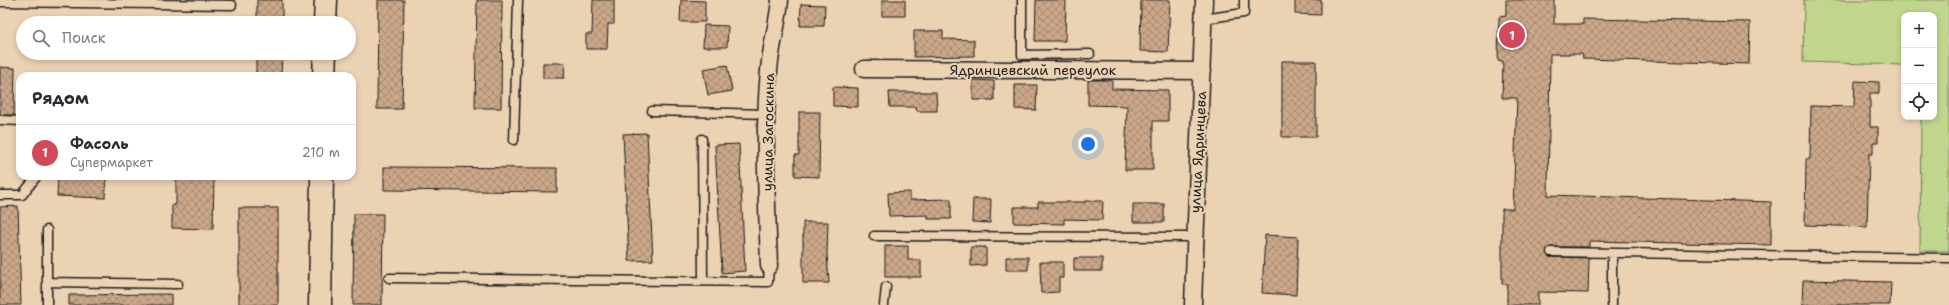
<!DOCTYPE html>
<html lang="ru">
<meta charset="utf-8">
<style>
body{margin:0;font-family:"Shantell Sans",sans-serif;background:#f7f7f7;color:#2b2b33}
.controls{position:absolute;right:12px;top:12px;display:grid;overflow:hidden;border-radius:8px;box-shadow:0 2px 6px #0003}
.controls button{width:36px;height:36px;display:grid;place-items:center;padding:0;border:0;border-bottom:1px solid #e1e1e2;background:#fff;color:#2b2b33;font:20px sans-serif}
.you{position:absolute;left:1088px;top:144px;width:14px;height:14px;margin:-10px;border:3px solid #fff;border-radius:50%;background:#1a73e8;box-shadow:0 0 0 6px #1a73e833}
.badge{display:grid;place-items:center;width:26px;height:26px;border-radius:50%;background:#d1495b;color:#fff;font-size:13px;font-weight:700}
.pin{position:absolute;translate:-50% -50%;border:2px solid #fff;box-shadow:0 1px 4px #0006}
.list{margin:0;padding:0;list-style:none}
h2{display:flex;justify-content:space-between;align-items:center;height:52px;margin:0;padding:0 16px;font-size:17px}
h2 small{font-size:13px;font-weight:400;color:#7c7c81}
.list li{display:grid;grid-template-columns:26px 1fr auto;gap:12px;align-items:center;box-sizing:border-box;height:56px;padding:0 16px;border-top:1px solid #e1e1e2}
.list b{display:block;font-size:15px;white-space:nowrap}
.list p{margin:0;font-size:13px;white-space:nowrap;color:#7c7c81}
.list em{font-size:13px;font-style:normal;color:#7c7c81}
.icon{flex:none;width:22px;height:22px;fill:none;stroke:currentColor;stroke-width:2;stroke-linecap:round;stroke-linejoin:round}
.map{position:relative;flex:none;width:1949px;height:305px;overflow:hidden}
.search{position:absolute;background:#fff;box-shadow:0 2px 6px #0003;left:16px;top:16px;width:340px;height:44px;display:flex;align-items:center;gap:10px;box-sizing:border-box;padding:0 14px;border-radius:22px;color:#7c7c81;font-size:15px}
.panel{position:absolute;background:#fff;box-shadow:0 2px 6px #0003;left:16px;top:72px;width:340px;height:108px;border-radius:12px}
.map>svg:first-child{display:block}
.grass{fill:#bfd68c;stroke:#6e7954}
.building{fill:url(#building-cross-hatch);stroke:#1c1c1c}
.lines{fill:none;stroke-linecap:round;stroke-linejoin:round}
.lane-casing{stroke:#1c1c1c;stroke-width:11}
.street-casing{stroke:#1c1c1c;stroke-width:19}
.secondary-casing{stroke:#1c1c1c;stroke-width:25}
.lane{stroke:#ebd2b3;stroke-width:8}
.street{stroke:#ebd2b3;stroke-width:16}
.secondary{stroke:#ebd2b3;stroke-width:22}
.labels{text-anchor:middle;stroke-width:4;stroke-linejoin:round;paint-order:stroke}
.street-label{font-size:14px;fill:#1c1c1c;stroke:#ebd2b3}
</style>
<div class="map">
<svg width="1949" height="305" viewBox="0 0 1949 305">
<defs>
<pattern id="building-cross-hatch" width="8" height="8" patternUnits="userSpaceOnUse"><rect width="8" height="8" fill="#cca88a"/><path d="M0 0l8 8M0 8l8-8" fill="none" stroke="#a58870"/></pattern>
</defs>
<rect width="100%" height="100%" fill="#ebd2b3"/>
<filter id="ink" filterUnits="userSpaceOnUse"><feTurbulence type="fractalNoise" baseFrequency=".025" numOctaves="2"/><feDisplacementMap in="SourceGraphic" scale="8" xChannelSelector="R" yChannelSelector="G"/><feConvolveMatrix kernelMatrix="1 2 1 2 8 2 1 2 1" color-interpolation-filters="sRGB"/></filter>
<g filter="url(#ink)">
<path class="grass" d="M1804,0h145v251h-29l1,-134h13v-102h-30v53l-1,-3 -100,-3z"/>
<path class="building" d="M257,0h25v23h-25z
M378,0h26l-2,109h-25z
M477,0h25l-1,108h-26z
M593,0h21v24h-6l-1,25h-21v-15h6z
M681,0l24,1v21h-25z
M882,0h23v16h-23z
M1036,0h30l-1,41h-30z
M1141,0h29l-2,52 -28,-1z
M1295,0h26v15l-26,-1z
M1506,0h48v24h29v-5l167,3 -1,42 -166,-5 -1,-5h-32l-2,141 223,7v43l-182,-4v6h-38l-5,5 3,5 40,1 -1,35 -50,-1v13h-31v-21h-5v-75h11l4,-111h-15l1,-37h-5l1,-44 7,-1z
M801,4l24,1 -1,21h-24z
M704,25l24,1 -1,21h-24z
M914,31h29v8l31,1v16l-60,1z
M256,53h26l-1,23h-25z
M1282,61h34v76h-34z
M543,63h22l-1,15h-21z
M727,65l5,26 -24,4 -5,-26z
M0,67l15,1 -1,47h-14z
M973,80l21,1v19h-21z
M1088,80h24v9l56,1v31h-15v49h-28l2,-64 -39,-1z
M1855,81l24,1v11h-9v34h8v15h-5v12h-4l-2,73 -62,-2 1,-66h4l1,-53 43,1z
M1015,85h22l-1,25 -21,-1z
M833,87l25,1v19l-25,-1z
M889,92h47l1,19h-20l-1,-4h-26z
M799,112h21l-1,65 -24,-1v-21h4z
M647,133l6,127 -24,1 -6,-127z
M739,144l6,127 -23,2 -7,-128z
M384,167l173,1v24l-173,-2z
M58,176h48l-1,22 -48,-2z
M176,176h38l-1,53 -41,-1v-23h4z
M910,192v8l41,-1v20h-23v-4l-39,1 -1,-23z
M973,199h18l-1,24 -18,-1z
M1085,201h18l-1,19 -38,-1v5l-50,-1v-16h24v-5h47z
M1133,204h31v18h-31z
M18,206l3,99h-21v-98z
M239,208h39v97h-39z
M354,214h29l-1,91h-29z
M803,222h25l-1,32 2,29h-26z
M1265,235l33,2 -2,58 -34,-2z
M885,246h23v14h13v17h-36z
M971,247h15v18l-15,1z
M1006,257h22v13h-22z
M1074,258h28v13h-28z
M1040,262h23v16h-4v14l-18,1z
M1803,280l88,2 -1,23h-88z
M171,294v11h-102v-10z"/>
<g class="lines">
<g class="lane-casing">
<path id="lane" d="M1022,0v55l68,-1
M0,2l232,3
M1203,19l41,-6v-13
M652,111l115,3
M0,120l20,1
M702,139l1,142
M514,140l4,-140
M0,195h22l15,-19
M47,230v75
M874,236l320,1
M1551,252l398,6
M389,278l379,4 1,-16
M47,282l131,2
M884,305l2,-18
M1612,305v-52"/>
</g>
<g class="street-casing">
<path id="street" d="M864,69l338,2
M769,266c-2,-66 -6,-131 0,-196 2,-24 9,-47 11,-70
M1193,305l11,-305"/>
</g>
<g class="secondary-casing">
<path id="secondary" d="M325,23l1,-23
M324,76l1,-23
M320,305l2,-129"/>
</g>
<use href="#lane" class="lane"/>
<use href="#street" class="street"/>
<use href="#secondary" class="secondary"/>
</g>
</g>
<g class="labels">
<g class="street-label">
<text x="1033" y="75">Ядринцевский переулок</text>
<text transform="translate(768 132) rotate(-89)" y="5">улица Загоскина</text>
<text transform="translate(1198 152) rotate(-87)" y="5">улица Ядринцева</text>
</g>
</g>
</svg>
<div class="controls">
<button>+</button>
<button>−</button>
<button><svg class="icon" aria-label="locate" viewBox="0 0 24 24"><circle cx="12" cy="12" r="6"/><path d="M12 2v4M12 18v4M2 12h4M18 12h4"/></svg></button>
</div>
<div class="you"></div>
<div class="pin badge" style="left:1512px;top:35px">1</div>
<div class="search"><svg class="icon" aria-label="search" viewBox="0 0 24 24"><circle cx="10" cy="10" r="6"/><path d="M15 15l6 6"/></svg>Поиск</div>
<section class="panel">
<h2>Рядом<small></small></h2>
<ul class="list">
<li><span class="badge">1</span><div><b>Фасоль</b><p>Супермаркет</p></div><em>210 m</em></li>
</ul>
</section>
</div>
